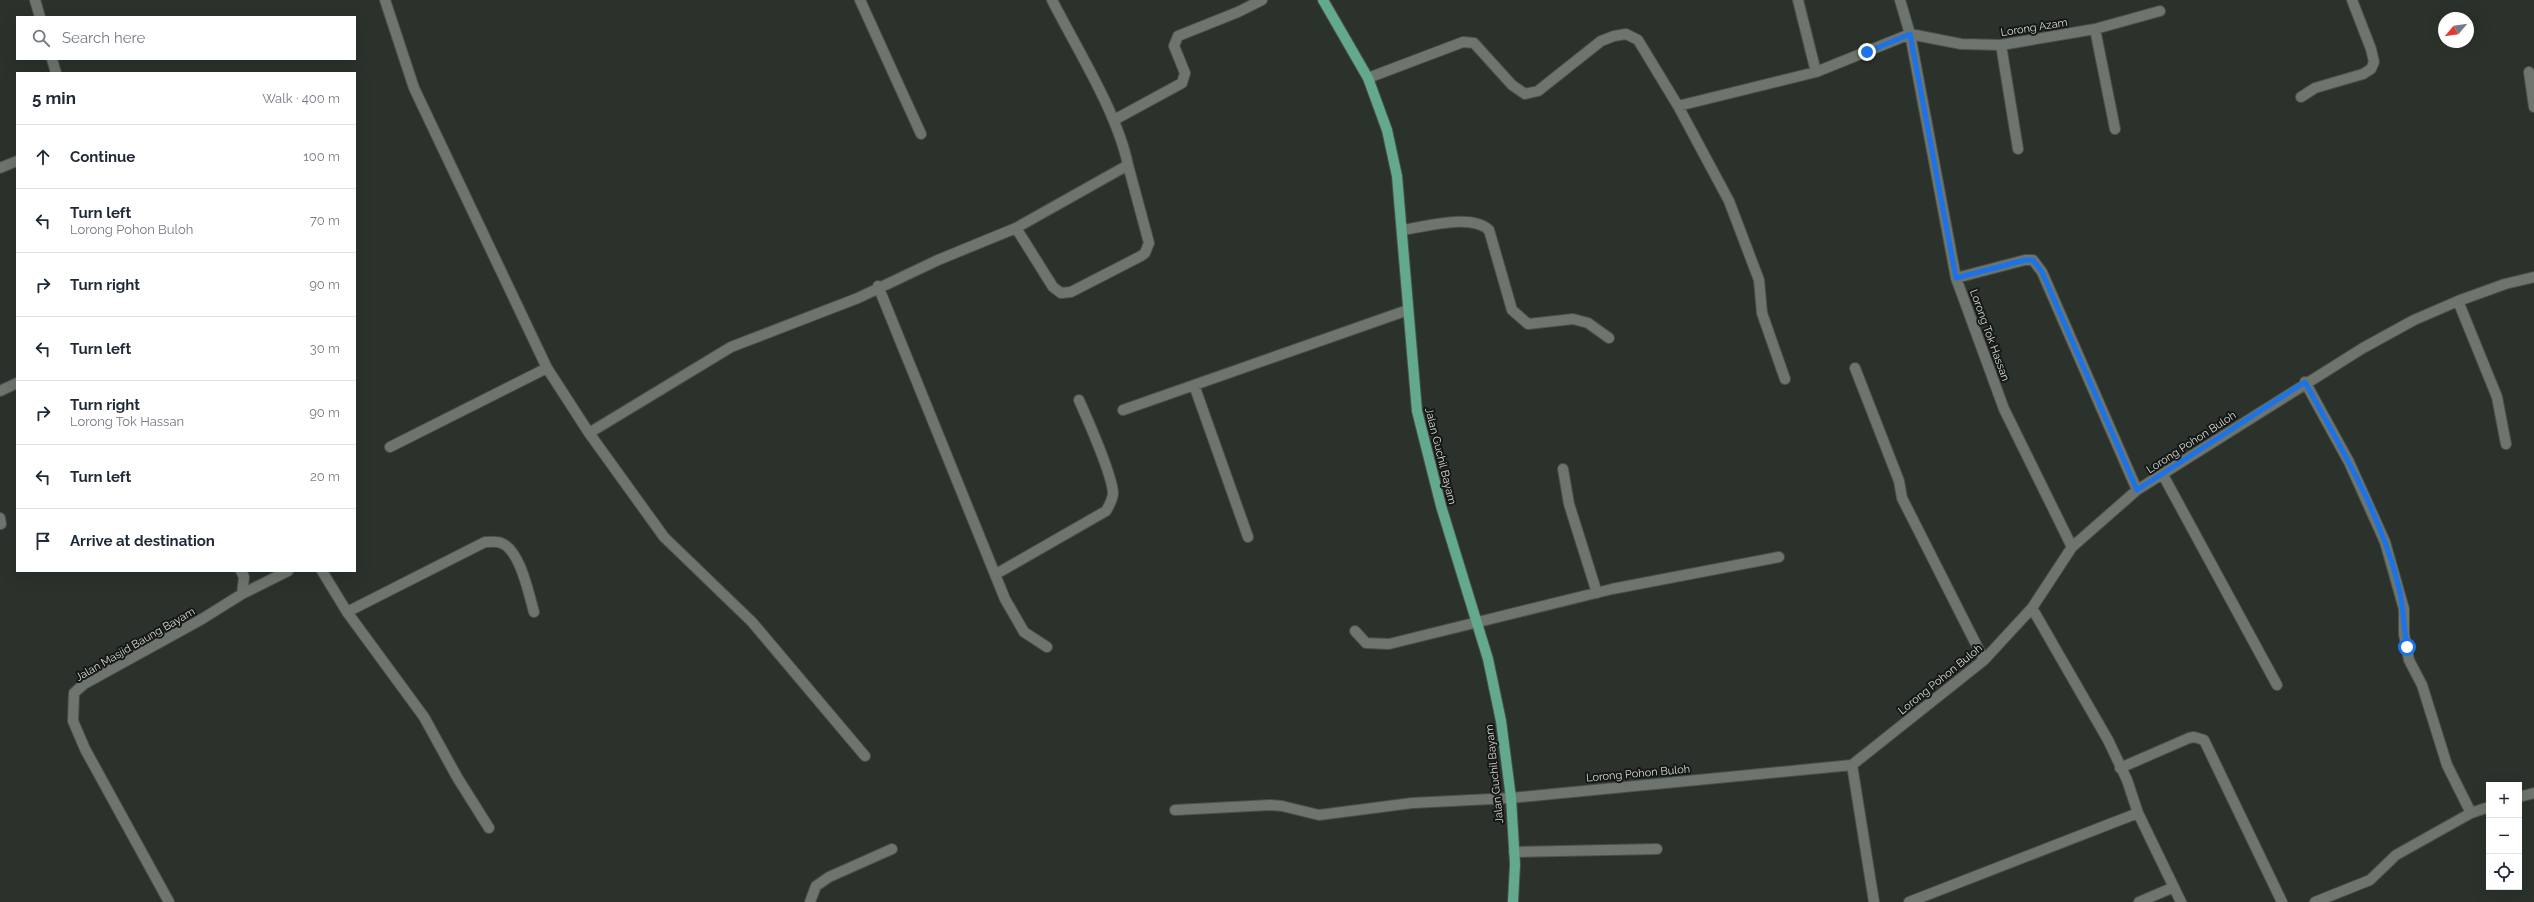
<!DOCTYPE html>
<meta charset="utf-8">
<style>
body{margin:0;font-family:Raleway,sans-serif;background:#f2f2f3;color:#1f2937}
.controls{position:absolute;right:12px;bottom:12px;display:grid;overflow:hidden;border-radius:0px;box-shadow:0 4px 16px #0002}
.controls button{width:36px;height:36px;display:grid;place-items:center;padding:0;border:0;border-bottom:1px solid #e0e1e3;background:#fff;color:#1f2937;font:20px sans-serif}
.compass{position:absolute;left:2438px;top:12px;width:36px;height:36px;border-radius:50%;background:#fff;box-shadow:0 4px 16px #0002;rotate:241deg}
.stop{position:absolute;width:12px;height:12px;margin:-9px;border:3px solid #1a73e8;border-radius:50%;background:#fff}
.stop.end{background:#1a73e8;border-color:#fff;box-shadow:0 1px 4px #0008}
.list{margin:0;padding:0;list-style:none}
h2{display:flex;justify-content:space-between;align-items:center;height:52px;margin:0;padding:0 16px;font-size:17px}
h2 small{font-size:13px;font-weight:400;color:#747a83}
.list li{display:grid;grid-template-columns:26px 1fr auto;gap:12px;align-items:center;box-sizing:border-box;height:64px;padding:0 16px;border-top:1px solid #e0e1e3}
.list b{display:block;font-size:15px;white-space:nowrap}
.list p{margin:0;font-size:13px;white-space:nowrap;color:#747a83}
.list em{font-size:13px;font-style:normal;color:#747a83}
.icon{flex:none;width:22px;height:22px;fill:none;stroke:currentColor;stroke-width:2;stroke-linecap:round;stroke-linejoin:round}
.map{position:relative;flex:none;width:2534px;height:902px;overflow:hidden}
.search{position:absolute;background:#fff;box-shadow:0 4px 16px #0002;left:16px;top:16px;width:340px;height:44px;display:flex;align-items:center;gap:10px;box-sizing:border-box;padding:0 14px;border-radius:0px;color:#747a83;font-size:15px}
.panel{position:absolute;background:#fff;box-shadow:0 4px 16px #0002;left:16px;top:72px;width:340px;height:500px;border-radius:0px}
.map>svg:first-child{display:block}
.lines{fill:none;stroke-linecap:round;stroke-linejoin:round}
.minor-casing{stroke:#4a504b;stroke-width:12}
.major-casing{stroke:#4a504b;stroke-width:12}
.minor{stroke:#6e756e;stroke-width:10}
.major{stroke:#63a98d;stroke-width:10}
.route{stroke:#1a73e8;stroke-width:5}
.labels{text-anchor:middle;stroke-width:4;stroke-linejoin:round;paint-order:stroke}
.street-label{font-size:11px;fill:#d8dcd8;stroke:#161816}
</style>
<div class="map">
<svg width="2534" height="902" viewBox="0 0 2534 902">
<rect width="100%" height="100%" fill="#2b322c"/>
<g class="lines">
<g class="minor-casing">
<path id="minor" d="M35,0l5,17
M385,0l29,88 133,280 42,65 75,104 88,85 113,134
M860,0l61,134
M1798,0l18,72
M1900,0l10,34 46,244 48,131 68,138
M2095,29l20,100
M2001,45l17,104
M52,59l4,14
M2529,72l5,35
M1368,78l95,-36 11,1 38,42 13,9 13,-3 63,-50 13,-5 12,-2 12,6 40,66 51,95 30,79 3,33 23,66
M2301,97l14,-9 48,-14 8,-5 3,-7 -3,-13 -19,-49
M1678,106l138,-34 94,-38 51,10 40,1 94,-16 65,-18
M1114,120l68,-37 3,-10 -11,-27 4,-10 60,-24 24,-12
M0,168l17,-7
M1016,228l37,59 8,6 10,-1 70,-36 4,-3 4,-10 -21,-78
M1402,230c24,-3 69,-17 87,0l23,80 16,14 45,-5 15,4 21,15
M1956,278l69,-18h8l9,12 95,218
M878,286l127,313 19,33 23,15
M2458,301l39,96 9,47
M1855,368l44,113 3,17 82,162
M2305,382l44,80 36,80 19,67v25l5,26 13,25 25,80 24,48
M1194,385l54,152
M0,391l17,-8
M1123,410l285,-100
M589,433l142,-86 127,-49 80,-38 78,-32 112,-63c-11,-53 -51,-116 -76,-165
M390,447l157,-79
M1563,469l6,35 28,89
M2163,475l114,210
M0,518l1,6
M322,571l25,41 77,105 33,60 32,51
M996,574l110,-63c3,-5 6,-10 7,-17 0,-17 -26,-76 -34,-94
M242,594l46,-23
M2032,608l76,132 19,40 11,33 43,89
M347,612l138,-70c5,0 12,-1 16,1 19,6 28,52 33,69
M1355,631l11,12 23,1 223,-55 167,-32
M1852,765l22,137
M2120,768l69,-30 5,-1 10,3 78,162
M2519,797l15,-4
M1175,810l95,-5 12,1 37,9 93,-12 99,-5 341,-33 132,-105 48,-52 40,-61 65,-57 226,-142 51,-28 44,-19 47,-17 29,-7
M1514,852l143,-3
M169,902l-84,-153 -12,-28 1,-28 10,-9 118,-65 40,-25 2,-17 -3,-6
M810,902l6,-16 13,-9 63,-28
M1909,902l229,-89
M2139,902l35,-15
M2315,902l55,-22 26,-25 75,-42 18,-6"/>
</g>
<g class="major-casing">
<path id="major" d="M1323,0l45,78 19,52 10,46 20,235 24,95 47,153 13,62 10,77 4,66 -2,38"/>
</g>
<use href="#minor" class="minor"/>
<use href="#major" class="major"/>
</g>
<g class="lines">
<path class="route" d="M1867,52l43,-18 46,244 69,-18h8l9,12 95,218 168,-108c35,64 75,130 93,202 6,21 5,42 9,63"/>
</g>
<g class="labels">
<g class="street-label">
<text transform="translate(2034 27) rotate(-9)" y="4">Lorong Azam</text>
<text transform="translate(1990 335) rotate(70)" y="4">Lorong Tok Hassan</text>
<text transform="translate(2191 442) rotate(-33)" y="4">Lorong Pohon Buloh</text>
<text transform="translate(1441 456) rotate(76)" y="4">Jalan Guchil Bayam</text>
<text transform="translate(135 644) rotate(-30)" y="4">Jalan Masjid Baung Bayam</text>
<text transform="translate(1940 679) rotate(-39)" y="4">Lorong Pohon Buloh</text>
<text transform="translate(1638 773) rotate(-5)" y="4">Lorong Pohon Buloh</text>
<text transform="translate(1494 774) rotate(-96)" y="4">Jalan Guchil Bayam</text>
</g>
</g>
</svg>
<div class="controls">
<button>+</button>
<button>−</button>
<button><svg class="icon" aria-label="locate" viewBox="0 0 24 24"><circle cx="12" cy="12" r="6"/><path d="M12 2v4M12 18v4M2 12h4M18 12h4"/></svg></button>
</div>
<svg class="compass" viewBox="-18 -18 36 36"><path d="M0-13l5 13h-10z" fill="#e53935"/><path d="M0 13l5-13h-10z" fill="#747a83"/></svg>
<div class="stop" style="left:2407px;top:647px"></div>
<div class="stop end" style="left:1867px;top:52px"></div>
<div class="search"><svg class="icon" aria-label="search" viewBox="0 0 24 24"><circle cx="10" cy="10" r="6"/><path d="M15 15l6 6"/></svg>Search here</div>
<section class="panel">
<h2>5 min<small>Walk · 400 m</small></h2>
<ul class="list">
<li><svg class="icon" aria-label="ahead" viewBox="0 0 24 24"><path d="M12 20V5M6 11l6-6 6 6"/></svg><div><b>Continue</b></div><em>100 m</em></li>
<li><svg class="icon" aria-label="left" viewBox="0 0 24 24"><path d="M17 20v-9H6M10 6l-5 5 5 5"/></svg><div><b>Turn left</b><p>Lorong Pohon Buloh</p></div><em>70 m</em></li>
<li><svg class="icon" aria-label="right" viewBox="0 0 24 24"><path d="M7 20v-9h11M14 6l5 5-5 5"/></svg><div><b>Turn right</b></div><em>90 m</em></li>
<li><svg class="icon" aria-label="left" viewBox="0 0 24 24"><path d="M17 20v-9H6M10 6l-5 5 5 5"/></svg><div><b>Turn left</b></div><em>30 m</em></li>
<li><svg class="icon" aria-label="right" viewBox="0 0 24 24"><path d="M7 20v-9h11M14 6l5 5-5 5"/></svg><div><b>Turn right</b><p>Lorong Tok Hassan</p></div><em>90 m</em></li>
<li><svg class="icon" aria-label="left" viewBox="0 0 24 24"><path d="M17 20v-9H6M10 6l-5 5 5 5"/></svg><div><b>Turn left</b></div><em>20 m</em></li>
<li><svg class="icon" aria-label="arrive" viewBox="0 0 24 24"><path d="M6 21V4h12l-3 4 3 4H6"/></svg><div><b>Arrive at destination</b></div></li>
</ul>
</section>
</div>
